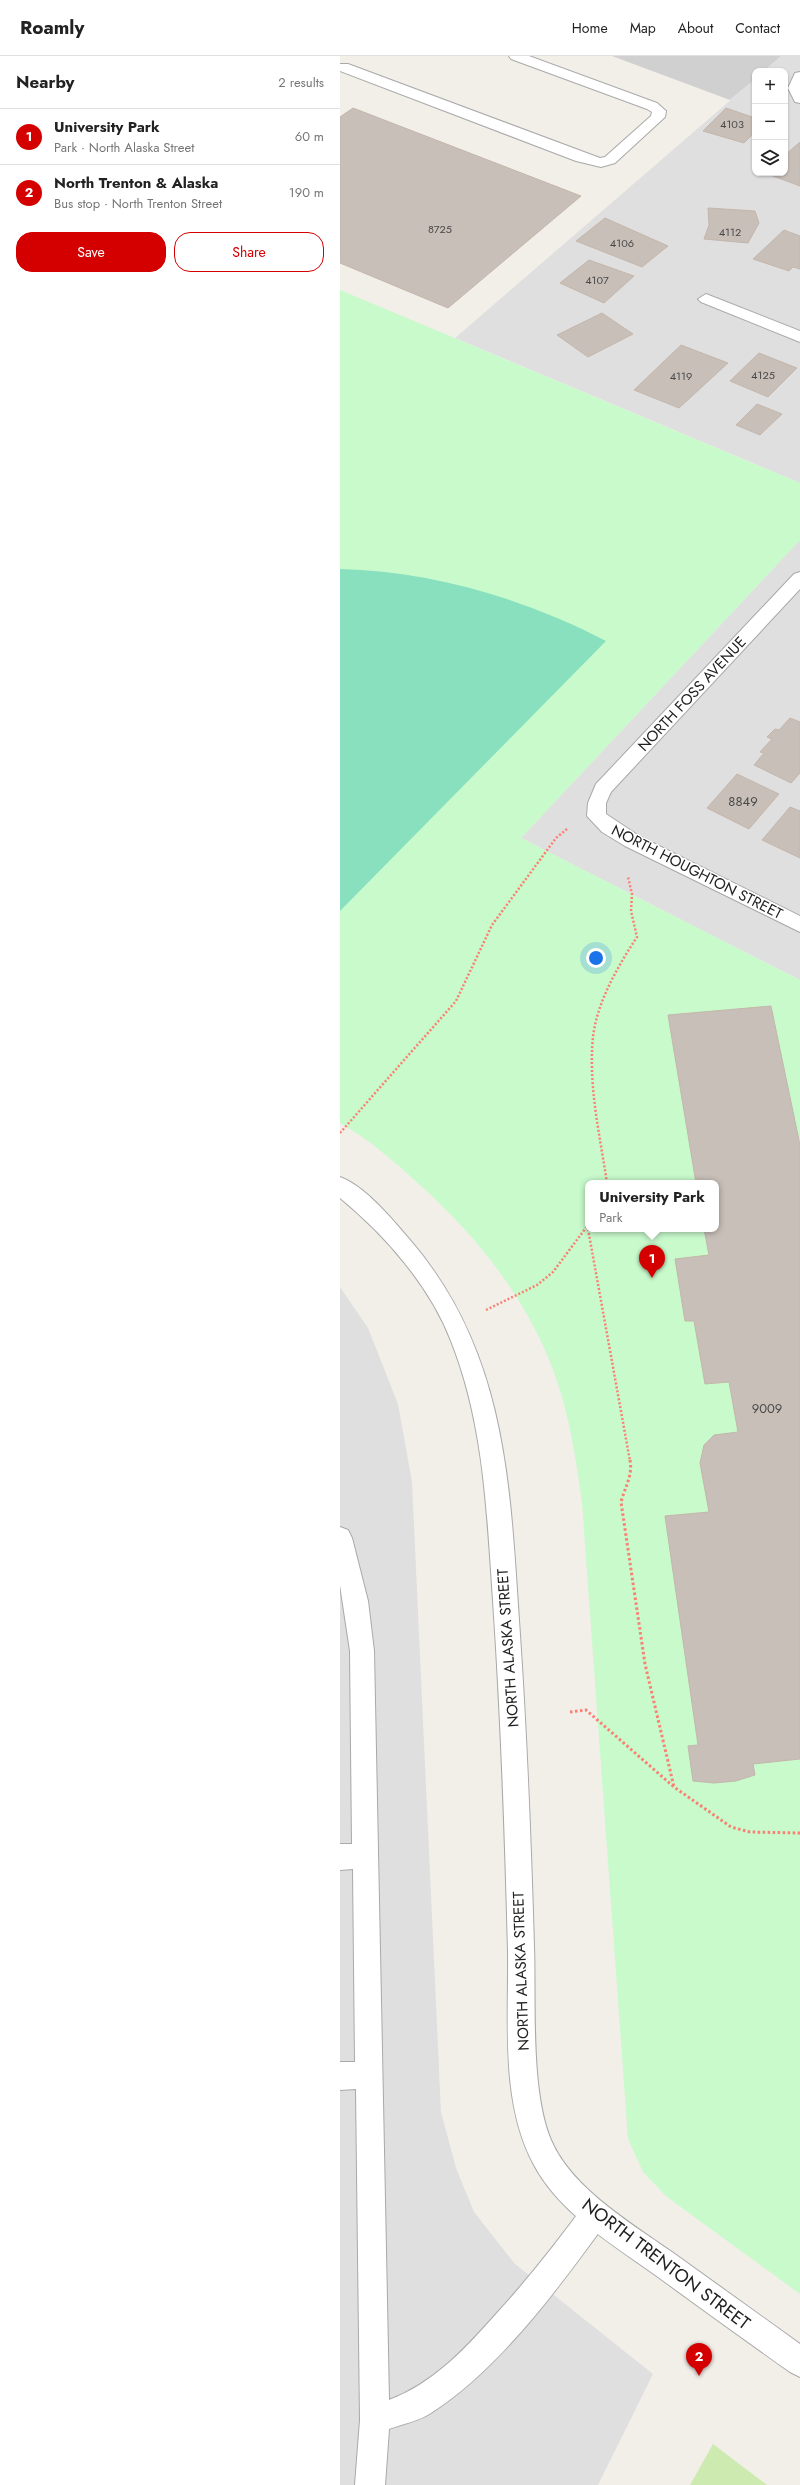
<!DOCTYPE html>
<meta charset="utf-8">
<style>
body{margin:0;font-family:Jost,sans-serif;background:#f2f2f2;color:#222}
.controls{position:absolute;right:12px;top:12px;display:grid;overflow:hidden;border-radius:8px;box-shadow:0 1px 3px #0004}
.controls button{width:36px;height:36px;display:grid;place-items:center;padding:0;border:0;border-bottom:1px solid #e0e0e0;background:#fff;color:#222;font:20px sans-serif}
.you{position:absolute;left:256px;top:902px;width:14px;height:14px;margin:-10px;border:3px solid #fff;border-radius:50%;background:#1a73e8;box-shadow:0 0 0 6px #1a73e833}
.badge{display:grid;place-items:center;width:26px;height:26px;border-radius:50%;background:#d40000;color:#fff;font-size:13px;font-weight:700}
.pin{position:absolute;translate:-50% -33px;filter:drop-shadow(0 1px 2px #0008)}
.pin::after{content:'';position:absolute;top:21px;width:14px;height:12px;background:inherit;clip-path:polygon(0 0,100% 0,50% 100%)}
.popup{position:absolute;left:245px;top:1124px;width:134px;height:52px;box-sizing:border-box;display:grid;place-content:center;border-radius:8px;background:#fff;filter:drop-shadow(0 1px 3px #0005);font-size:13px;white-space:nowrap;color:#767676}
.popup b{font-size:15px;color:#222}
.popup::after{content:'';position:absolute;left:50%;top:100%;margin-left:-8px;border:8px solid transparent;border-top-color:#fff}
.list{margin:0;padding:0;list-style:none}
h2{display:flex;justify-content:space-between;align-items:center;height:52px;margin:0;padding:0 16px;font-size:17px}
h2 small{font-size:13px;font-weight:400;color:#767676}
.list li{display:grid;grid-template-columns:26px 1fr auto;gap:12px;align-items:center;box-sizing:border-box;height:56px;padding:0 16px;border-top:1px solid #e0e0e0}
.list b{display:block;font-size:15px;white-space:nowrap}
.list p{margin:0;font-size:13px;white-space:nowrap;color:#767676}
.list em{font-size:13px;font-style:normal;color:#767676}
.actions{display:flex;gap:8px;padding:12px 16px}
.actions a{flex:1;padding:9px 0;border:1px solid #d40000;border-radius:16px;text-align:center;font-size:14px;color:#d40000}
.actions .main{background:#d40000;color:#fff}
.icon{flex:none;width:22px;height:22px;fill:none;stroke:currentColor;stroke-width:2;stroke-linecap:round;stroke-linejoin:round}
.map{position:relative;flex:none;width:460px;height:2429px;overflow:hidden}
header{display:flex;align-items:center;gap:24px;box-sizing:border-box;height:56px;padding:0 20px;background:#fff;border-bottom:1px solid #e0e0e0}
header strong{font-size:19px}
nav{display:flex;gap:22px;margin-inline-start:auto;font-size:14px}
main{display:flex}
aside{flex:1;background:#fff}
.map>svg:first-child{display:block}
.residential{fill:#e0dfdf}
.religious{fill:#d0d0d0}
.grass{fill:#cdebb0}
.park{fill:#c8facc;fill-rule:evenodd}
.pitch{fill:#88e0be}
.building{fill:#c7bfb8;stroke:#c4b6ab}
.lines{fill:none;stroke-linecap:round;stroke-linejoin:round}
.service-casing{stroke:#a9a9a9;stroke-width:2}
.minor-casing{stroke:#a9a9a9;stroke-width:2}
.path-far1{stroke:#fa8072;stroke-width:2.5;stroke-dasharray:2 2;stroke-linecap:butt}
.path{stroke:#fa8072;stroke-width:3;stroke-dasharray:2.5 2.5;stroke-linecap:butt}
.service{fill:#fff;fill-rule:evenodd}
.minor{fill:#fff;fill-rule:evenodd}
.labels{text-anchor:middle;stroke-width:3;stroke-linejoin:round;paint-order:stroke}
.far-number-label{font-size:11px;fill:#4b4948}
.number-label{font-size:13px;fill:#4b4948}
.street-label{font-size:15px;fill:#222;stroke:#fff}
.near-street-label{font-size:18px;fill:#222;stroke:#fff}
</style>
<header>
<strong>Roamly</strong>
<nav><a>Home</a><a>Map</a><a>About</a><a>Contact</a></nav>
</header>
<main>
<aside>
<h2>Nearby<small>2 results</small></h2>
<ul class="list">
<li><span class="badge">1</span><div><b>University Park</b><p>Park · North Alaska Street</p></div><em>60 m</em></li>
<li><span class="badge">2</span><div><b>North Trenton &amp; Alaska</b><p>Bus stop · North Trenton Street</p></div><em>190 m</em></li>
</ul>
<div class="actions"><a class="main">Save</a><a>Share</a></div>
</aside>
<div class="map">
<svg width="460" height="2429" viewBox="0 0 460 2429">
<rect width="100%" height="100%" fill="#f2efe9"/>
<path class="residential" d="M441,0h19v427l-345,-145 300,-259v94h30v-102h-21z
M460,484v440l-279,-142z
M0,1231l28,41 30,76 14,78 29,630 15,56 18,44 41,52 138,110 -55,111h-258z"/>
<path class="religious" d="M272,0h169l-17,15h-9v8l-25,21z"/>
<path class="grass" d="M373,2388l54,41h-77z"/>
<path class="park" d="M0,234l460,193v57l-279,298 279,142v1314l-133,-97 -24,-25 -15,-33 -46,-636c-5,-36 -10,-71 -20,-106 -24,-84 -78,-154 -141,-211 -25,-23 -51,-46 -81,-63zM248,1127h128v46h-128z"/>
<path class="pitch" d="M0,513c91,2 186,30 266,72l-266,270z"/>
<path class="building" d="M13,52l228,88 -133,112 -108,-45v-146z
M386,52l29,10v14l-11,11 -41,-12z
M460,86v44l-35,-13h20v-18z
M368,152l47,3 4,12 -11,20 -44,-4 5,-14z
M265,162l63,28 -26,21 -66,-26z
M444,174l16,6v33l-7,-2 -4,4 -36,-12z
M249,204l45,16 -30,27 -44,-20z
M262,257l31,21 -45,23 -31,-22z
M341,289l47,18 -49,45 -45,-18z
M419,297l38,15 -29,29 -38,-16z
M417,348l25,10 -22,21 -24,-10z
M450,662l10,4v51l-9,10 -37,-18 10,-12 -4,-1 12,-13 -5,-2 8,-8 4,1z
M397,718l42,20 -30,35 -42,-21z
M450,751l10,4v47l-38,-18z
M431,950l29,139v614l-47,5 2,11 -19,6 -22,2 -21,-2 -5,-35 10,-1 -33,-229 44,-4 -9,-49 4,-18 10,-10 24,-3 -9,-50 -24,2 -11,-63h-9l-10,-62 34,-4 -5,-26h12v-46h-20l-28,-168z"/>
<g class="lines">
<g class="service-casing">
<path id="service" d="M169,0h20l128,47 9,8 -1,6 -50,46 -14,4 -25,-6 -236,-90v-7h8l252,94 5,-1 46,-41 1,-4 -5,-3 -136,-50z
M0,1471l8,3 4,8 16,63 6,50 15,749c45,-17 77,-52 108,-87 32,-35 60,-71 88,-109l10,-4 10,4 4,10 -4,10c-47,65 -106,145 -174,189 -12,8 -28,11 -42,16l-4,56h-30l5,-65 -4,-331 -16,1v-28h15l-2,-193 -13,1v-26h12l-2,-193 -10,-66z"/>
</g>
<g class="minor-casing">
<path id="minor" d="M460,16v31l-5,-1 -7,-14 7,-15z
M366,238l94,37v11l-99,-40 -3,-3z
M460,516v17l-189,203 -5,11v11l33,22 161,80v16l-175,-86 -23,-14 -15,-16 1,-13 8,-19 198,-210z
M0,1121c25,9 53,43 70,63 99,115 100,251 110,395 7,103 11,207 14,311 2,55 -4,144 17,194 21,50 86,87 128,117 40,29 81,58 121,87v33l-10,-5c-44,-31 -88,-63 -132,-95 -44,-32 -98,-63 -124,-112 -34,-63 -25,-144 -26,-213 -3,-117 -7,-234 -15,-351 -6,-88 -9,-177 -42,-260 -21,-55 -66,-106 -111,-143z"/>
</g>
<path class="path-far1" d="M0,1077l116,-132 36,-76 64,-87 11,-9
M267,1127c-7,-47 -19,-98 -14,-146 4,-35 25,-71 44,-100l-6,-26 1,-17 -4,-17
M248,1173l42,232
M146,1254l51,-25 16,-13 35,-47"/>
<path class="path" d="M290,1404c3,15 -5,27 -9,42l24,162 29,123
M230,1656l16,-2 88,77 57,40 19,5 50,1"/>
<use href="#service" class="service"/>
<use href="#minor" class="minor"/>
</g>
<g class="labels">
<g class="far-number-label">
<text x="392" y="72">4103</text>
<text x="100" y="177">8725</text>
<text x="390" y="180">4112</text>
<text x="282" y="191">4106</text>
<text x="257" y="228">4107</text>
<text x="423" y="323">4125</text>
<text x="341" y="324">4119</text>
</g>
<g class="number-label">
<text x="403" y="750">8849</text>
<text x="427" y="1357">9009</text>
</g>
<g class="street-label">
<text transform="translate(352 638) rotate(-47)" y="5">NORTH FOSS AVENUE</text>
<text transform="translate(357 816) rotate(27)" y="5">NORTH HOUGHTON STREET</text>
<text transform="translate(168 1592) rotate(-94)" y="5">NORTH ALASKA STREET</text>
<text transform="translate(181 1915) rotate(-92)" y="5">NORTH ALASKA STREET</text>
</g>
<g class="near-street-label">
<text transform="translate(326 2208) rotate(37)" y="6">NORTH TRENTON STREET</text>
</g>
</g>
</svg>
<div class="controls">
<button>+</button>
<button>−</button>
<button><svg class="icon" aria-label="layers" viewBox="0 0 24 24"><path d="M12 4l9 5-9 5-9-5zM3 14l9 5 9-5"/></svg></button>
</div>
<div class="you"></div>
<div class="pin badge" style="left:312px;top:1222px">1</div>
<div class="popup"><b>University Park</b>Park</div>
<div class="pin badge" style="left:359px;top:2320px">2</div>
</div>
</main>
